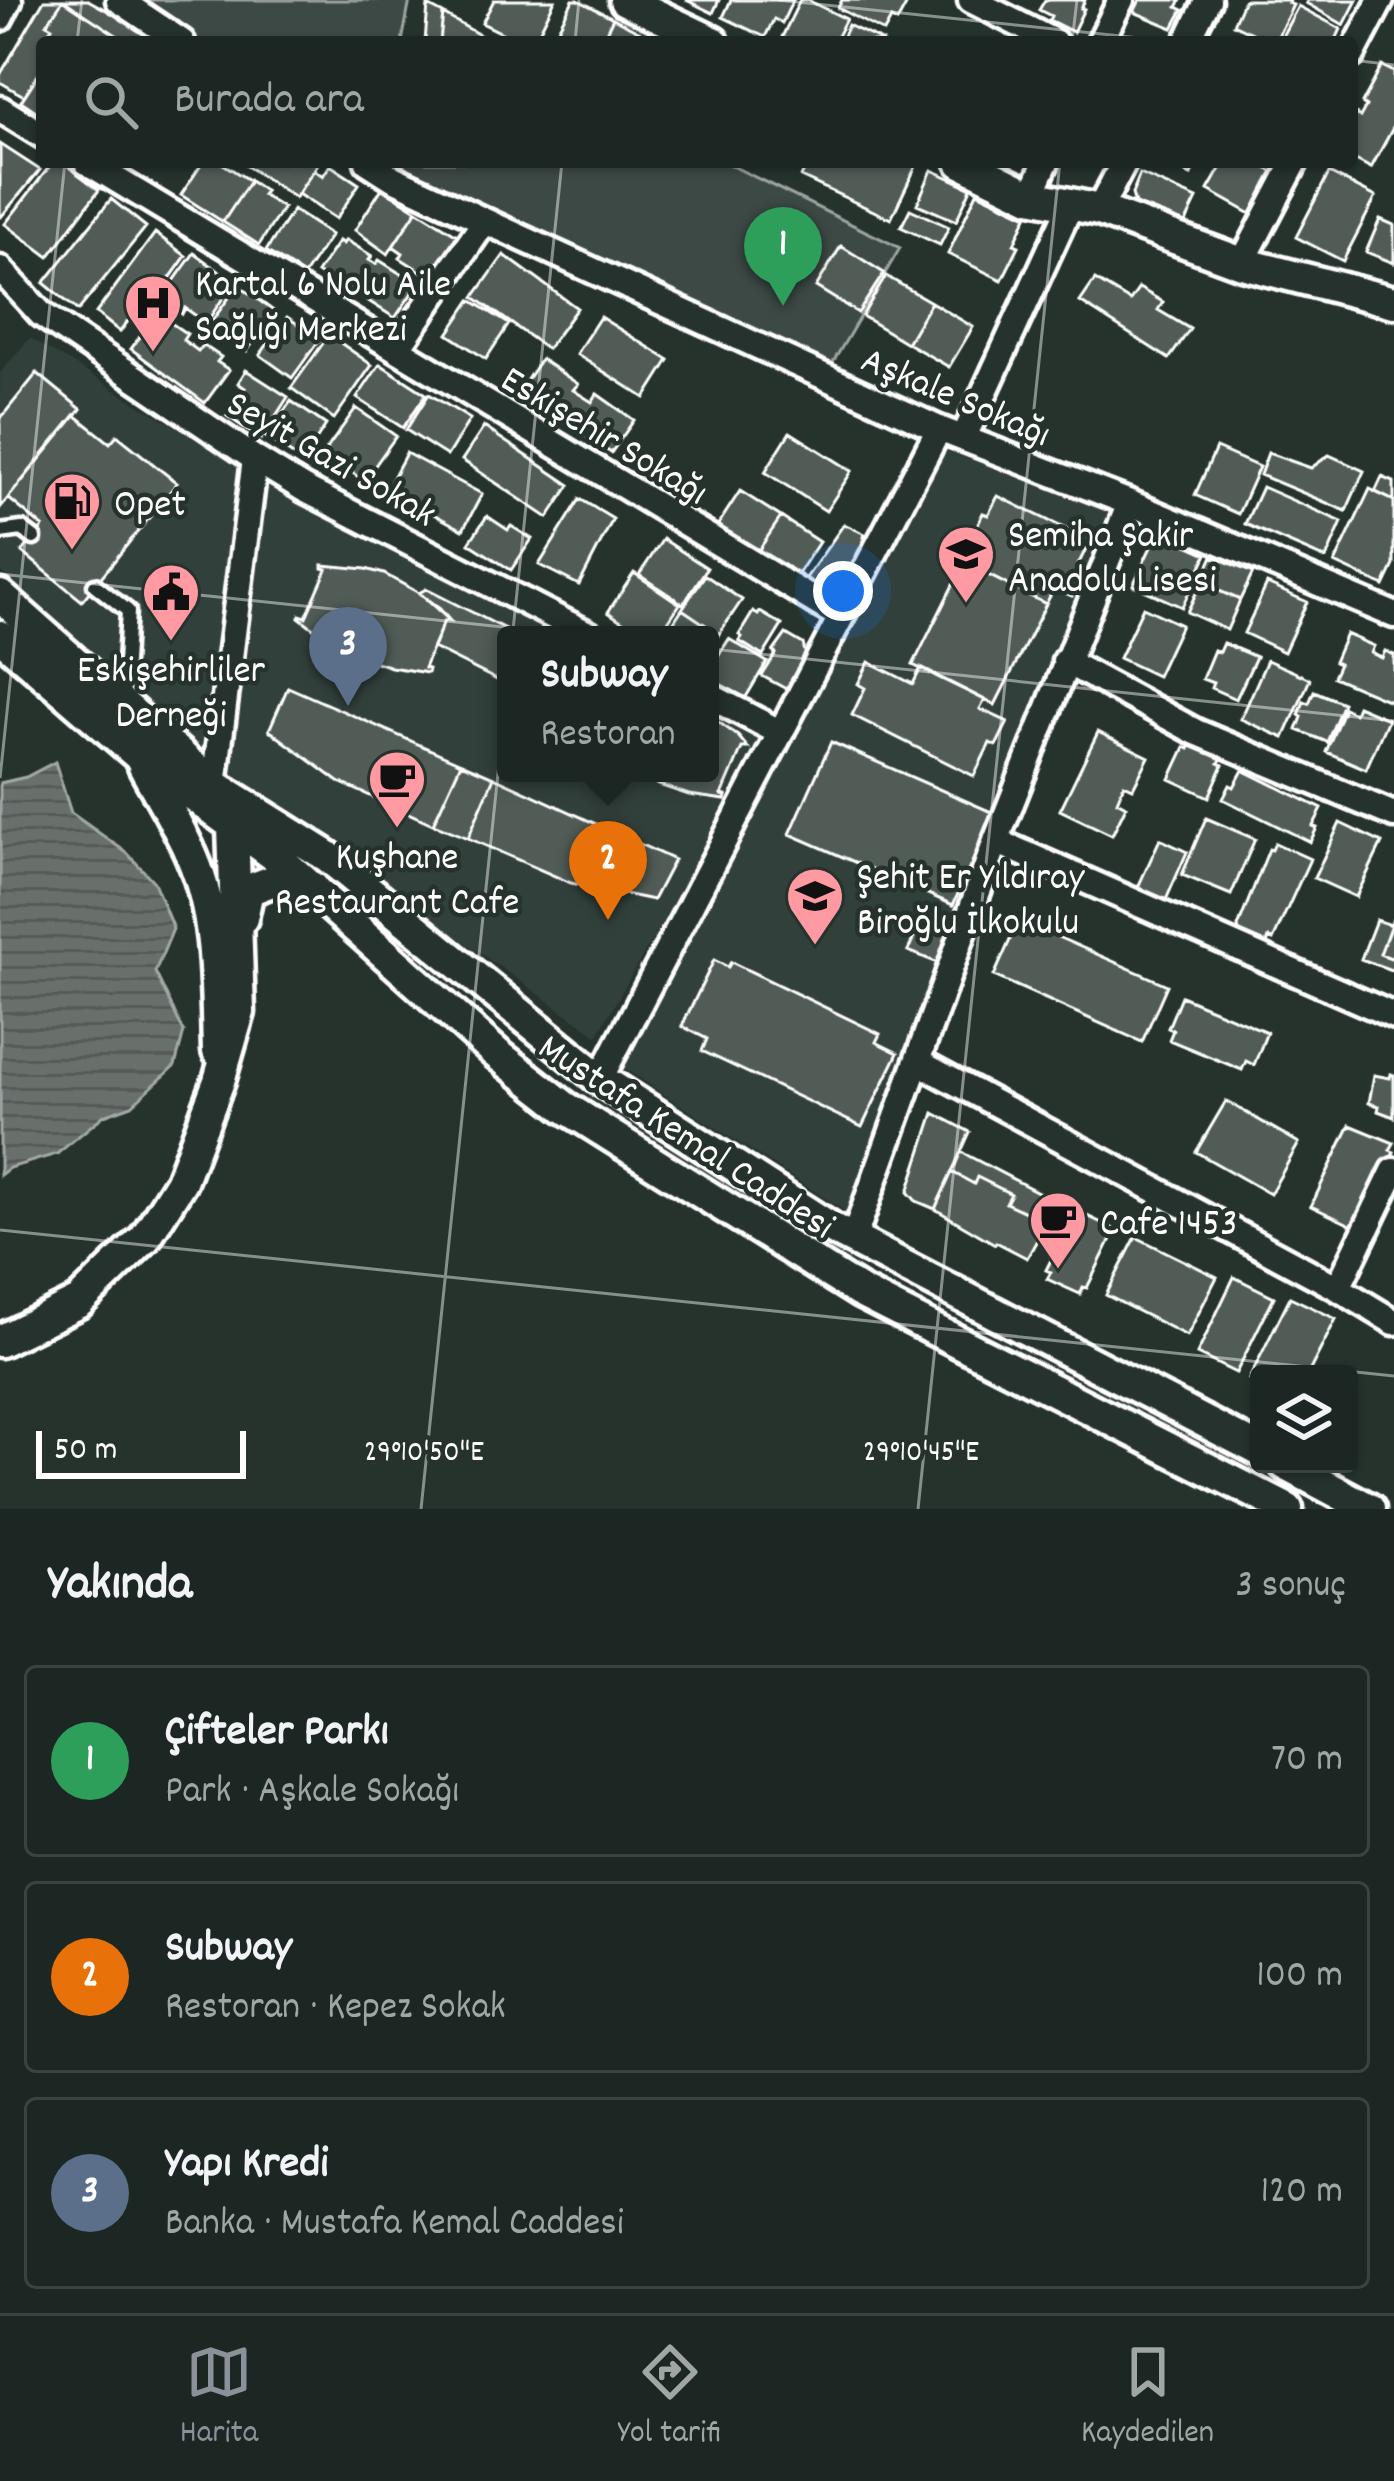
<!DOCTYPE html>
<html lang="tr">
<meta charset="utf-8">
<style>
body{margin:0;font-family:Dekko,sans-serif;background:#29322f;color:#f1f3f6}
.controls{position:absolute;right:36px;bottom:36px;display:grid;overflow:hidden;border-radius:12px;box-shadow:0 3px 9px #0004}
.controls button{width:108px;height:108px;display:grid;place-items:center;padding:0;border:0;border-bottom:3px solid #3a4340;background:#1c2622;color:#f1f3f6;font:60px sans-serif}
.scale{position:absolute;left:36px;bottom:30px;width:210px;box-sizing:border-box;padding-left:12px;border:6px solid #fff;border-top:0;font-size:33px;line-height:42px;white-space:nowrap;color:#fff;-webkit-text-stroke:9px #26332d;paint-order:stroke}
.you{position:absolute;left:843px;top:591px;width:42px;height:42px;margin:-30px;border:9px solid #fff;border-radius:50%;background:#1a73e8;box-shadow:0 0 0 18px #1a73e833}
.badge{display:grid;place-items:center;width:78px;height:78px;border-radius:50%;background:#8c9099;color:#fff;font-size:39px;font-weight:700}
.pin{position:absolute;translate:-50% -99px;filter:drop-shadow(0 3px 6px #0008)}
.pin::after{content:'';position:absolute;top:63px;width:42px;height:36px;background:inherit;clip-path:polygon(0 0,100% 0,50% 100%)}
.popup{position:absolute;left:497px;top:626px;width:222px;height:156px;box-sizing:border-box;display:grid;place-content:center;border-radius:12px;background:#1c2622;filter:drop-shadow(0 3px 9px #0005);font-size:39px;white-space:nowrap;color:#a0a5a5}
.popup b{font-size:45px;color:#f1f3f6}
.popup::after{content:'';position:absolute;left:50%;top:100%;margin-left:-24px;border:24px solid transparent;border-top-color:#1c2622}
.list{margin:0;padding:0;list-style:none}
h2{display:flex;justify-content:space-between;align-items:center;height:156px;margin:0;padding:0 48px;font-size:51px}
h2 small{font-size:39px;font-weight:400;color:#a0a5a5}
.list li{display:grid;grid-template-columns:78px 1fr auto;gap:36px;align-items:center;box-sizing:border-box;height:192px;margin:0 24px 24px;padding:0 24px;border:3px solid #3a4340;border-radius:12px}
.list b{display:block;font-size:45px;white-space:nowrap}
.list p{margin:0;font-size:39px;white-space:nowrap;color:#a0a5a5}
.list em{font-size:39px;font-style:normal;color:#a0a5a5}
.icon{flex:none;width:66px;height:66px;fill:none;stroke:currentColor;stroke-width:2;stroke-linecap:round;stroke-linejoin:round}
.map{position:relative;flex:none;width:1394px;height:1509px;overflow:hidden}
.search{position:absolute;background:#1c2622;box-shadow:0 3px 9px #0004;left:36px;right:36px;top:36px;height:132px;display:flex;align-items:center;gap:30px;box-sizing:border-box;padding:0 42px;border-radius:12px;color:#a0a5a5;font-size:45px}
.sheet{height:804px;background:#1c2622}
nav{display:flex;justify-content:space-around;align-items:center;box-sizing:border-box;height:168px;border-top:3px solid #3a4340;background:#1c2622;font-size:33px;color:#a0a5a5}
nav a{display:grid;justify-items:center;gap:6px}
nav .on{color:#8c9099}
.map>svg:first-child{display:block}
.built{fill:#333f3a}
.park{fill:#3e4944;stroke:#9ea4a2;stroke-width:3}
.water{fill:url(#water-rules);stroke:#a4a9a7;stroke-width:3}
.building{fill:#515c57;stroke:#fff;stroke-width:3}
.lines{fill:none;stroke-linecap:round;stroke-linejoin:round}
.service-casing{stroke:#fff;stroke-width:21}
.minor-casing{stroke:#fff;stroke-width:33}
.tertiary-casing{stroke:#fff;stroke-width:39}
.service{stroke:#26332d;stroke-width:12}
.minor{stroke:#26332d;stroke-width:24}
.tertiary{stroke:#26332d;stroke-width:30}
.ticks{fill:none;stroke:#fff;stroke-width:3;stroke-opacity:0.45}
.labels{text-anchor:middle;stroke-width:9;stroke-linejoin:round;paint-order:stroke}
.poi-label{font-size:39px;fill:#fff;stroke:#26332d;text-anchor:start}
.street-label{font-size:39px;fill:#fff;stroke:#26332d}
.ticks-label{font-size:30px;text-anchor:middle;fill:#fff;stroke:#26332d;stroke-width:9;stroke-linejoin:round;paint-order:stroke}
</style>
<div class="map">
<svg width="1394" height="1509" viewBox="0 0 1394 1509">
<defs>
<pattern id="water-rules" width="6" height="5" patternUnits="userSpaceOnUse" patternTransform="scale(3)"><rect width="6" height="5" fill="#67706c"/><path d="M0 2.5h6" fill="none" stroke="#575a59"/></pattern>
</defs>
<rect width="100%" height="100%" fill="#26332d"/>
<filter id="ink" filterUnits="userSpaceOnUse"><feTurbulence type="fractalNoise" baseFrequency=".00833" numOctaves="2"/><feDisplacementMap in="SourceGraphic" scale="24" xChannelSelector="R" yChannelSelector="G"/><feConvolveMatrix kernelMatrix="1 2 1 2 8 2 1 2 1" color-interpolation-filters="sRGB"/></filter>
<g filter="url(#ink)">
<path class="built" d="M30,338l210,128 325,169h-59v138h204v-62l57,30 -170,294 -363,-255 -234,-209v-198z
M939,448l173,65 -106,272 -155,430 -229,-148z"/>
<path class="park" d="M136,0h274l-8,42h-203z
M379,162h345l176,86 -68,116 -440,-193z"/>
<path class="water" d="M55,762l16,51 56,40 27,29 19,47 -18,43 29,60 -9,34 -43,39 -28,10 -47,39 -48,14 -9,7v-392l26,-6z"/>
<path class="building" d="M44,0h44l72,40 -33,2 -64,-42 -16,24 5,3 -7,11 7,4h-10v27l-18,27 -24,-14v-7z
M63,0l64,42h-75l-7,-4 7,-11 -5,-3z
M494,0h61l-21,42h-14l-38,-19z
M573,0h5l35,18 -12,24h-24l-20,-11z
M686,0h33l-6,13z
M731,0h62l-11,23 -8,-4 -9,18 -42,-20z
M800,0h7l39,19 -12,23h-42l-10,-5z
M842,0h67l-12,22 -6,-3 -7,13 -46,-24z
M1045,0h40l-4,8 3,1 -11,23 -24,-12 2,-4 -12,-6z
M1140,0h41l-4,7 6,3 -10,18 -39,-16z
M1244,0h46l-2,3 5,2 -17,35 -6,-3 -2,4 -35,-17z
M1308,0h49l-13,25 -38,-22z
M428,6l15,8 -3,28h-15z
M1298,6l43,23 -6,13h-56z
M443,14l40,23 -1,5h-42z
M613,18l39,20 -3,4h-48z
M848,25l36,17h-44z
M1382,66l12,6v54l-23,42 -19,-10v-36l4,-8 4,3 6,-11 -4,-3z
M42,69v46l-21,-14z
M0,144l40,26 -39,47 -1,-1z
M53,162h10l36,28 -50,67 -44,-33z
M203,162h17l30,19 -27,41 -42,-27z
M241,162h78l-24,36z
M808,162h110l-27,57 -90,-42z
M1185,162h12l-6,13 -10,-4z
M1224,162h31l20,11 -24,41 -43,-24z
M330,165l29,19 -23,35 -38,-25 16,-24 9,6z
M932,170l39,18 -15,33 -39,-17z
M1329,173l47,24 -33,64 -47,-24z
M1140,174l57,25 -12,25 -50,-20 -3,-10z
M250,181l15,10 -3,4 21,13 -24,37 -36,-23z
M382,188l35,22 -29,44 -33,-24z
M977,192l50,24 -13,28 5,2 -17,34 -54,-26z
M111,199l35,28 -68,84 -34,-28z
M910,209l39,18 -9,18 -39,-18z
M293,210l38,25 -27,40 -38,-24z
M417,210l45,28 -27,42 -35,-22 3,-5 -10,-7z
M1380,219l14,6v38l-28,-11z
M155,233l31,23 -23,32 -4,-2 -16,22 -4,-2 -19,26 -24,-19z
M346,240l26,16 -3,4 7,4 3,-4 33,21 -2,3 6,3 -21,31 -44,-28 -3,4 -31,-21 22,-32 4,3z
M841,246l43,27 -26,40 -42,-26z
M194,253l40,29 -28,41 -21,-15 -3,6 -19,-18z
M504,255l73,53 -30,41 -73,-52z
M886,276l45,26 -24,41 -45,-27z
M1095,280l35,21 9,-13 24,14 -5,8 32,19 -21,30 -89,-57z
M238,285l37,27 -28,39 -38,-26z
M471,300l38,24 -23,35 -38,-25z
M931,302l42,25 -24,40 -42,-24z
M154,317l11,8 3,-4 19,13 -4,6 15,11 5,-6 18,12 -4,5 12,8 -24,33 -74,-54z
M287,317l33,22 -28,39 -32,-23z
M600,317l69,43 -24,38 -69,-44z
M329,335l43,30 -38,54 -43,-31z
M541,359l37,25 -5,6 19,12 5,-8 37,26 -23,33 -92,-62z
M380,364l46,30 -23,34 -46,-30z
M246,370l42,27 -27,42 -34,-23 18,-28 -7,-5z
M37,373l44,36 -81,99v-89z
M429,394l41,25 -23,37 -41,-26z
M291,401l35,24 -24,36 -36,-24z
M356,408l40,28 -32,45 -40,-28z
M75,415l35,28 7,-8 60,48 -95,118 -60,-49 21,-25 -35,-29z
M484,427l86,58 -22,33 -86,-58z
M790,432l62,39 -26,40 -61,-39z
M1216,448l43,19 -21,47 -43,-19z
M406,453l76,41 -19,36 -76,-41z
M1268,453l43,15 18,-13 35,16 -18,40 -86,-36z
M1382,477l12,5v19l-19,-9z
M1262,487l80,35 -16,37 -81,-35z
M1370,489l24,12v64l-10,21 -49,-23z
M740,491l41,26 -29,43 -40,-26z
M998,496l92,45 -12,24 8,5 -14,26 -18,-8 -8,16 -82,-41 9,-19 -4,-2 14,-29 5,2z
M580,499l33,20 -34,66 -40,-20z
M487,516l21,14 3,-4 21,13 -21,31 -42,-27z
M781,517l38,25 -28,43 -39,-25z
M844,524l21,10 -1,3 4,1 -29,58 -4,-3 -3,5 -28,-17z
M1158,532l49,22 -25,53 -49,-22z
M663,539l44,29 -24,36 -44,-29z
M1213,556l40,17 -13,27 -39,-17z
M964,563l82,41 -51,101 -82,-40z
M323,565l43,4 18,5 35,19 21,16 10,12h-6l-20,47 4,1 -1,4 -36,-6 -30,-10 -31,-16 -31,-24 1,-2 6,2 21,-48 -4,-1z
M634,573l46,31 -21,31h-17l-34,-23z
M705,575l37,25 -23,34 -37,-25z
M1201,583l39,17 -13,30 -40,-18z
M1267,584l40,18 -23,50 -40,-19z
M426,589l91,46h-11v25l-9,20 -64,-32 11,-27h6l-31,-28z
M1143,607l38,18 -24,51 -38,-18z
M682,609l37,25 -9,14v-13h-45z
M753,612l5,3 2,-3 22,13 -19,31 -24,-15 3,-4 -3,-2z
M786,634l17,10 2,8 5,4 -20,35 -28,-15 14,-22 -3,-2z
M1346,634l28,12 -3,7 11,5 3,-7 9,4v48l-61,-26 6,-13 -5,-2z
M729,639l38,23 -24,40 -33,-21v-12z
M1223,643l33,14 -20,42 -25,-11 2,-5 -11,-4 12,-29 5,2z
M506,660v35l-5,-13 -4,-2z
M1267,660l43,19 -26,59 -43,-19z
M869,662l44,22 8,-16 64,32 -5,9 28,13 -12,24 -6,-3 -16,33 -122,-61 13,-27 -7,-4z
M288,687l173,76 -28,61 -94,-42 -70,-52z
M1314,691l29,12 -16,39 -30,-12 5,-13 -3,-2 5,-14 5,2z
M1357,706l31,13 -22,50 -40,-17 18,-44 10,5z
M710,716l28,20 10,12h-6l-20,47 4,1 -1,4 -36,-5 -30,-10 -23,-12h74z
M1098,732l51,25 -16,31 -9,-4 -7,17 9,5 -14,29 -52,-25z
M831,742l163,71 -41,92 -163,-71z
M1192,742l31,14 -4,7 4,2 -14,32 -39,-18 15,-32 4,2z
M461,763l33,14 -26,61 -35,-14z
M1243,770l79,39 -9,17 4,2 -7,14 -87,-43 7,-14 4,2z
M494,777l180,83 -21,40 -82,-17 -103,-45z
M1206,818l49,21 -24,56 -49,-20z
M1340,823l42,20 -26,54 -42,-19z
M1160,839l27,13 -25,57 -28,-13z
M1275,843l35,16 -37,81 -4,-2 -2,6 -28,-12 -1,-5 31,-78 3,1z
M925,911l29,12 -16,40 -30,-12z
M1394,916v43l-14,-5z
M1019,920l148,65 -25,57 -148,-66z
M1376,920l15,5 -11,29 14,5v12l-33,-12z
M714,960l14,7 3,-5 149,72 -4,8 22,11 -36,74 -160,-76 5,-12 -25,-13z
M1181,996l86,36 -13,33 -8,-4 -4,9 -73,-30 4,-10 -5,-2z
M1391,1074l3,1v42l-16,-6 1,-5 -10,-3 5,-28 16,3z
M1226,1101l73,42 -29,51 -74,-42z
M934,1113l36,19 -35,77 -19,-8 -8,-9z
M1350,1125l44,18 -4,7 4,2 -33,71 -5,-3 -3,6 -42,-20z
M961,1152l96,50 -10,20 -41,-19 5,-9 -34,-17 -3,7 -22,-12z
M952,1172l22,12 3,-7 34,17 -5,9 41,19 -20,36 -31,-16 -1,2 -60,-35z
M1081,1213l31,15 -4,7 4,2 -25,51 -4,-1 -3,7 -33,-15 4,-7 -5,-2 26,-53 6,3z
M1136,1237l81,40 -30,59 -81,-41z
M1234,1277l40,20 -38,76 -39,-19z
M1290,1297l46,22 -28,55h-49v10l-10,-5z"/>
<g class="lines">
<g class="service-casing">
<path id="service" d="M0,532l22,-3 12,9
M95,585l33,26 -5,86"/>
</g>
<g class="minor-casing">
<path id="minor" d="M119,0l63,42
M971,0l83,42
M0,18l9,-18
M1100,42l21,-42
M1187,42l21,-42
M1352,55l29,-55
M0,109l42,26
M87,162l754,455
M368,162l25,16 92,43 454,208 191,74 264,112
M1031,196l15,-34
M1099,210l25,-48
M1242,263l53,-101
M0,269l41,45 214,145 49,30 286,146
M397,349l88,-128
M964,437l107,-233
M1065,661l131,71 198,83
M710,696l69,36
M214,785l41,-326
M996,841l398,175
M918,1062l420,226 56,34
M600,1079l339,-650
M853,1240l143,-399 134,-338
M1338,1288l56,-117"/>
</g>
<g class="tertiary-casing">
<path id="tertiary" d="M625,0l88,42
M962,162l69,34 68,14 143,53 152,39
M0,596l214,189 113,71 273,223 231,149 428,222
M0,636l138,119 141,104 217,194 69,54 295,185 427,217
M144,766c16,30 35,60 48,91 26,60 24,129 26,194
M242,918l6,-28 24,-9 41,7
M0,1341l79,-39 66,-64 36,-57 38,-100 20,-69 -6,-186 -7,-13
M1285,1464l84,45"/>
</g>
<use href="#service" class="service"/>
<use href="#minor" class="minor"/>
<use href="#tertiary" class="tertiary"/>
</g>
</g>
<path class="ticks" d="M778,0l400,42M77,42l5,-42M575,42l4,-42M1072,42l5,-42M1352,60l42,5M0,574l1394,147M0,778l65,-616M0,1230l1394,146M421,1509l141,-1347M918,1509l142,-1347"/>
<defs>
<g id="hospital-pin" transform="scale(3)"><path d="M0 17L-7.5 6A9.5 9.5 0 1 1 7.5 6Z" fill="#ff9aa2" stroke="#26332d"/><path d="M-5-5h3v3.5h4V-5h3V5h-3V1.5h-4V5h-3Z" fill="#111"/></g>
<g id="fuel-pin" transform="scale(3)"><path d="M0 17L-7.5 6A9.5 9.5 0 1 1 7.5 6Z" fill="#ff9aa2" stroke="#26332d"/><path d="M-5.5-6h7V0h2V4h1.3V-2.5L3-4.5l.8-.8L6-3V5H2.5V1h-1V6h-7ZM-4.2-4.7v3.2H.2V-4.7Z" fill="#111"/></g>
<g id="school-pin" transform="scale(3)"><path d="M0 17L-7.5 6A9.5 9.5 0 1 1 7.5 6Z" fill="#ff9aa2" stroke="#26332d"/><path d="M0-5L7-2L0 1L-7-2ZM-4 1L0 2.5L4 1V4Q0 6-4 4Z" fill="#111"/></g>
<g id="civic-pin" transform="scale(3)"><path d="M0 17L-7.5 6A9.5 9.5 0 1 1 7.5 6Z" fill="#ff9aa2" stroke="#26332d"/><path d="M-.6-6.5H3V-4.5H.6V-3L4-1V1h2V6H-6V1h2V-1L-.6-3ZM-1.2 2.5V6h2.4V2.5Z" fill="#111"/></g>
<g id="cafe-pin" transform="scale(3)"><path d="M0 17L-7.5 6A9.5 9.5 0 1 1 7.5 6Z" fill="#ff9aa2" stroke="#26332d"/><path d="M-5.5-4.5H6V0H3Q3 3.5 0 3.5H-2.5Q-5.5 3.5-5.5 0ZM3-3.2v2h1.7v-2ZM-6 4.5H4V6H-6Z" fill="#111"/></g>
</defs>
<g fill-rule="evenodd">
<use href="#hospital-pin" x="153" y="303"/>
<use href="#fuel-pin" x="72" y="501"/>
<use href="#school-pin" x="966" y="554"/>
<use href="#civic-pin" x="171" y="592"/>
<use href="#cafe-pin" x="397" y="779"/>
<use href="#school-pin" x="815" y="896"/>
<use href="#cafe-pin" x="1058" y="1220"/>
</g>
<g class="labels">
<g class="poi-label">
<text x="195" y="295">Kartal 6 Nolu Aile<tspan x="195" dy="45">Sağlığı Merkezi</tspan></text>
<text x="114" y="515">Opet</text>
<text x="1008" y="546">Semiha Şakir<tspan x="1008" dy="45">Anadolu Lisesi</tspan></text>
<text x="171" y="681" text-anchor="middle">Eskişehirliler<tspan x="171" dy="45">Derneği</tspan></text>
<text x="397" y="868" text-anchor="middle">Kuşhane<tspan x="397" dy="45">Restaurant Cafe</tspan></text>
<text x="857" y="888">Şehit Er Yıldıray<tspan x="857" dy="45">Biroğlu İlkokulu</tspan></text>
<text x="1100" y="1234">Cafe 1453</text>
</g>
<g class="street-label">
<text transform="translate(957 394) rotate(23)" y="14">Aşkale Sokağı</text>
<text transform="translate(606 433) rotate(31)" y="14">Eskişehir Sokağı</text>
<text transform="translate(333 456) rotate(30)" y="14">Seyit Gazi Sokak</text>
<text transform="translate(688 1134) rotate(33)" y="14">Mustafa Kemal Caddesi</text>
</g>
</g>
<g class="ticks-label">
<text x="424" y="1460">29°10'50"E</text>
<text x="921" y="1460">29°10'45"E</text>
</g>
</svg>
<div class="controls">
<button><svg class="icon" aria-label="layers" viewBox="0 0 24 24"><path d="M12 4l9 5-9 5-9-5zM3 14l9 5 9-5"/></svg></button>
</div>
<div class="scale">50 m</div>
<div class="you"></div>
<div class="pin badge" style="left:783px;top:306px;background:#2e9e5b">1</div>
<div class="pin badge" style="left:608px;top:920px;background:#e8710a">2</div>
<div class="popup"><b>Subway</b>Restoran</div>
<div class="pin badge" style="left:348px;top:706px;background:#5c6f8a">3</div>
<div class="search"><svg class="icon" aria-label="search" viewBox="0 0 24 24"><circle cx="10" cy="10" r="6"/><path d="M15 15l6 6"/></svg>Burada ara</div>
</div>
<section class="sheet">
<h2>Yakında<small>3 sonuç</small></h2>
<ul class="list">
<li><span class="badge" style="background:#2e9e5b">1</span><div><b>Çifteler Parkı</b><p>Park · Aşkale Sokağı</p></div><em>70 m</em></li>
<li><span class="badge" style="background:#e8710a">2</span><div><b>Subway</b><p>Restoran · Kepez Sokak</p></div><em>100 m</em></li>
<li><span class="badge" style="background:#5c6f8a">3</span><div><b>Yapı Kredi</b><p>Banka · Mustafa Kemal Caddesi</p></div><em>120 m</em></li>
</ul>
</section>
<nav>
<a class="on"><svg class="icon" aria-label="map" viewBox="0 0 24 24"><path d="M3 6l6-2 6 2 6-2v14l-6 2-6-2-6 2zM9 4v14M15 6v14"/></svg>Harita</a>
<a><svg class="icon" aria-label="directions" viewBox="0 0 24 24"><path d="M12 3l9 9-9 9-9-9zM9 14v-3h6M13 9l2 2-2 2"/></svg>Yol tarifi</a>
<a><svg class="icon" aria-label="saved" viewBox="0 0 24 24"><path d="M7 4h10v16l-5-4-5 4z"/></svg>Kaydedilen</a>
</nav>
